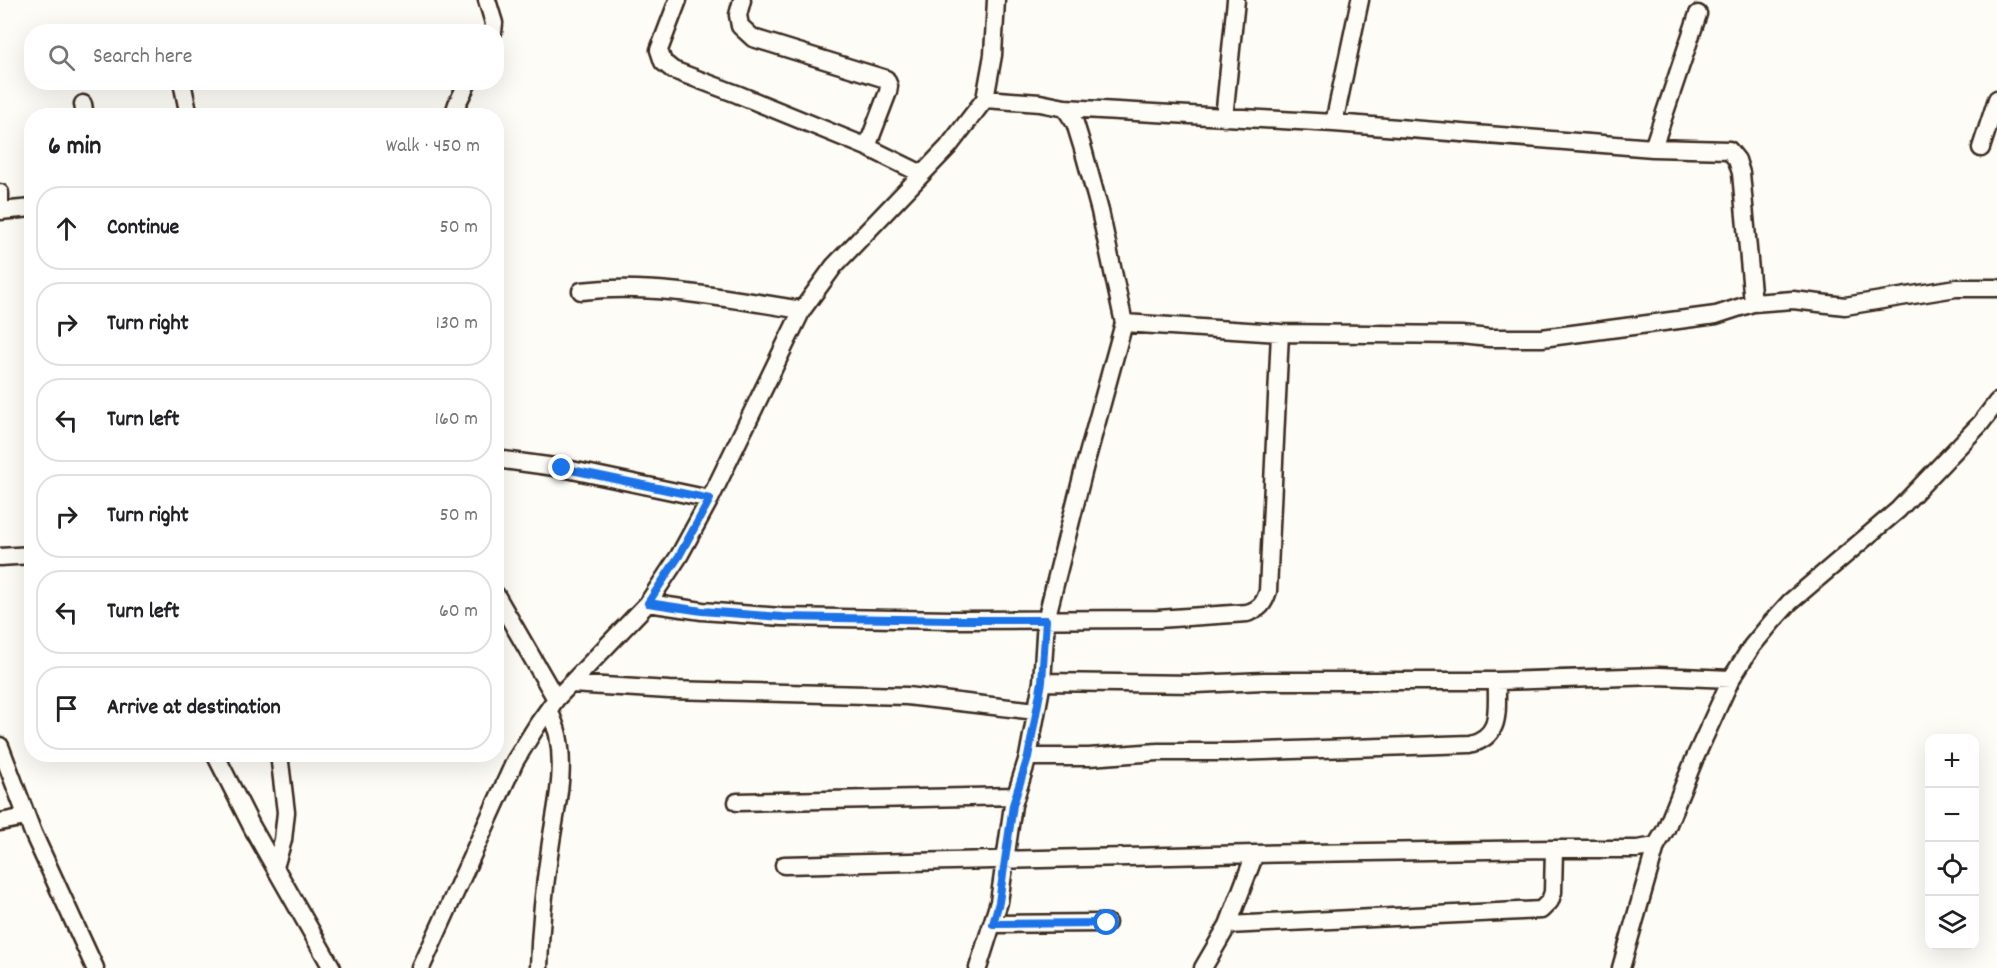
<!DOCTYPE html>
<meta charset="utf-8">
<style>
body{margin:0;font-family:Dekko,sans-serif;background:#f2f2f2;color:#202124}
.controls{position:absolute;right:18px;bottom:18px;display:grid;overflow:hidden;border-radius:12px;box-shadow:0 6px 24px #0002}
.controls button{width:54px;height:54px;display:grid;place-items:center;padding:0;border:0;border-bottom:2px solid #e0e0e0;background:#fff;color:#202124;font:30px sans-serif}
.stop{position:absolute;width:18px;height:18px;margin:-14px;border:4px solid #1a73e8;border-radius:50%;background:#fff}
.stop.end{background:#1a73e8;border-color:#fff;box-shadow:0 2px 6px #0008}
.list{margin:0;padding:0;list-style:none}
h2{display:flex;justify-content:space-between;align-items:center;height:78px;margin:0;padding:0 24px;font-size:26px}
h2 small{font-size:20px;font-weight:400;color:#757577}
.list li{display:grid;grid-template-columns:39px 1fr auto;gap:18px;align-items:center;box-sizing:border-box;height:84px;margin:0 12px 12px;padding:0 12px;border:2px solid #e0e0e0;border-radius:24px}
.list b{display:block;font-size:22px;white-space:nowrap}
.list em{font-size:20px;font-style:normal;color:#757577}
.icon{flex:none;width:33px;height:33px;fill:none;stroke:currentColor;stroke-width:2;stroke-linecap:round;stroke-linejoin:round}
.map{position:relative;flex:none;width:1997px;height:968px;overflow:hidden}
.search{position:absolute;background:#fff;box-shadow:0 6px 24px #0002;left:24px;top:24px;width:480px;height:66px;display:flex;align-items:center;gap:15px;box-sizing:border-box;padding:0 21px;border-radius:24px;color:#757577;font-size:22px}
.panel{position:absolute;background:#fff;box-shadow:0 6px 24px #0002;left:24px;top:108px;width:480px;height:654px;border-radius:24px}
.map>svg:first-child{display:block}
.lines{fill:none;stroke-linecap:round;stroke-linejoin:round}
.street-casing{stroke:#3b2a1e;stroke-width:21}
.street{stroke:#fdfcf7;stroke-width:16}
.route{stroke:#1a73e8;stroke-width:8}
</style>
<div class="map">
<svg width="1997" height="968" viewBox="0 0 1997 968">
<rect width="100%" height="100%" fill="#fdfcf7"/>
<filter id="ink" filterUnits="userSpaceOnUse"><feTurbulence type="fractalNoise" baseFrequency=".0167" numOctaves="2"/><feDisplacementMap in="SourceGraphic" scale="12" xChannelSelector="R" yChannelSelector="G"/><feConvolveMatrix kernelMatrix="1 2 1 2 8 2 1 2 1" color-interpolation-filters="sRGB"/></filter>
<g filter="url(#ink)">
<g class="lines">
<g class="street-casing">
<path id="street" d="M487,0l7,23 -1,9
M678,0l-19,50 4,12 10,8 64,24 130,53 55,27
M742,0l-4,15 2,11 13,12 133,41 3,7 -1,6 -21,55
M182,82l7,34
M83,104l2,12
M1065,108l269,15 319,25 76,2 8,10 4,13 12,130
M453,116l4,-12 11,-22
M1224,118l12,-118
M1334,123l26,-123
M1653,148l45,-134
M1981,148l16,-49
M0,193v12
M0,211l32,-3
M581,291c74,-8 149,8 221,19
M1124,323l156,10 182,2 27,3h53l174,-23 37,-12 40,-3 52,6 111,-18h41
M496,459l66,9 148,31
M0,557l32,-2
M496,595l60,104
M648,603l54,8 80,6 170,3 206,-1 89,-6c13,-4 17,-9 21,-22l12,-258
M1042,682l154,2 68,-3h233l161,-5 73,3
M571,684l98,6 238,6 129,15
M0,746l33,87 62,135
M215,754l37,73 80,141
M1028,757h61l69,-5h75l237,-8c33,-8 26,-35 27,-63
M737,802l279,-6
M0,822l26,-5
M784,865l471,-11 299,-5h83l19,-3 10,-17 28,-69 37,-81 21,-33 19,-23 19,-21 108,-92 83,-87 16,-21
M275,867l8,-27 3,-28 -7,-58
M993,924l114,-1
M1228,925l313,-15 9,-9 3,-9 1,-43
M421,968l94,-207 23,-37 18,-25 92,-96 31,-47 31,-57 92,-189 32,-44 114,-119 37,-48 8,-44 3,-55
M539,968c1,-40 5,-79 11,-119 5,-38 16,-75 8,-114 -2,-9 -6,-17 -9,-26
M978,968l21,-66 14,-97 15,-48 14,-75 4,-62 39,-155 39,-142 -24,-112 -17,-62 -8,-26 -10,-15 -25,-5 -55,-4
M1203,968l25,-43 27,-71
M1621,968l35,-122"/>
</g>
<use href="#street" class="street"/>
</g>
</g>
<g class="lines" filter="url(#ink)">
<path class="route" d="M562,468l148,31 -31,57 -31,47 54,8 80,6 170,3h94l-4,62 -14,75 -15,48 -14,97 -6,22 114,-1"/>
</g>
</svg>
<div class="controls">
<button>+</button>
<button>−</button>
<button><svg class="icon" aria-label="locate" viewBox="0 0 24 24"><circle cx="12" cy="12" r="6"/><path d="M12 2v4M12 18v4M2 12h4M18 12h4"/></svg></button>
<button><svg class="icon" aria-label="layers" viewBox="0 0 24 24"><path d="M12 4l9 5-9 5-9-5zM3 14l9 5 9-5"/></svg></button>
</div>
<div class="stop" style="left:1107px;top:923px"></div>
<div class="stop end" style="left:562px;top:468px"></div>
<div class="search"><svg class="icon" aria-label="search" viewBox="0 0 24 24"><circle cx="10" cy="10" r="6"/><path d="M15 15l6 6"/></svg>Search here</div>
<section class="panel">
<h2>6 min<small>Walk · 450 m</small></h2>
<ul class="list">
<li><svg class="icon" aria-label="ahead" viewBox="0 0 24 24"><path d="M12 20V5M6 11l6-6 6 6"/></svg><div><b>Continue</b></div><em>50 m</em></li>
<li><svg class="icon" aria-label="right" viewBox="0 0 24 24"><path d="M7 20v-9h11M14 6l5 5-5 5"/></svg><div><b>Turn right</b></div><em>130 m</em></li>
<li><svg class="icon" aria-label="left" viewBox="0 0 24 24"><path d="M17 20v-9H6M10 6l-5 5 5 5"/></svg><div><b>Turn left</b></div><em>160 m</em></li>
<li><svg class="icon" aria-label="right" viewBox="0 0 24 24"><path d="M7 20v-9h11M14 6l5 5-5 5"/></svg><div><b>Turn right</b></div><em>50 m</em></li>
<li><svg class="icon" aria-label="left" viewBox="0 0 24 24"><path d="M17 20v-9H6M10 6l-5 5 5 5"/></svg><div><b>Turn left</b></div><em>60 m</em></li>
<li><svg class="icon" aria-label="arrive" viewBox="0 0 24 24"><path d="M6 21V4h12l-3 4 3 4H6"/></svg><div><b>Arrive at destination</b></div></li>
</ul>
</section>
</div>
